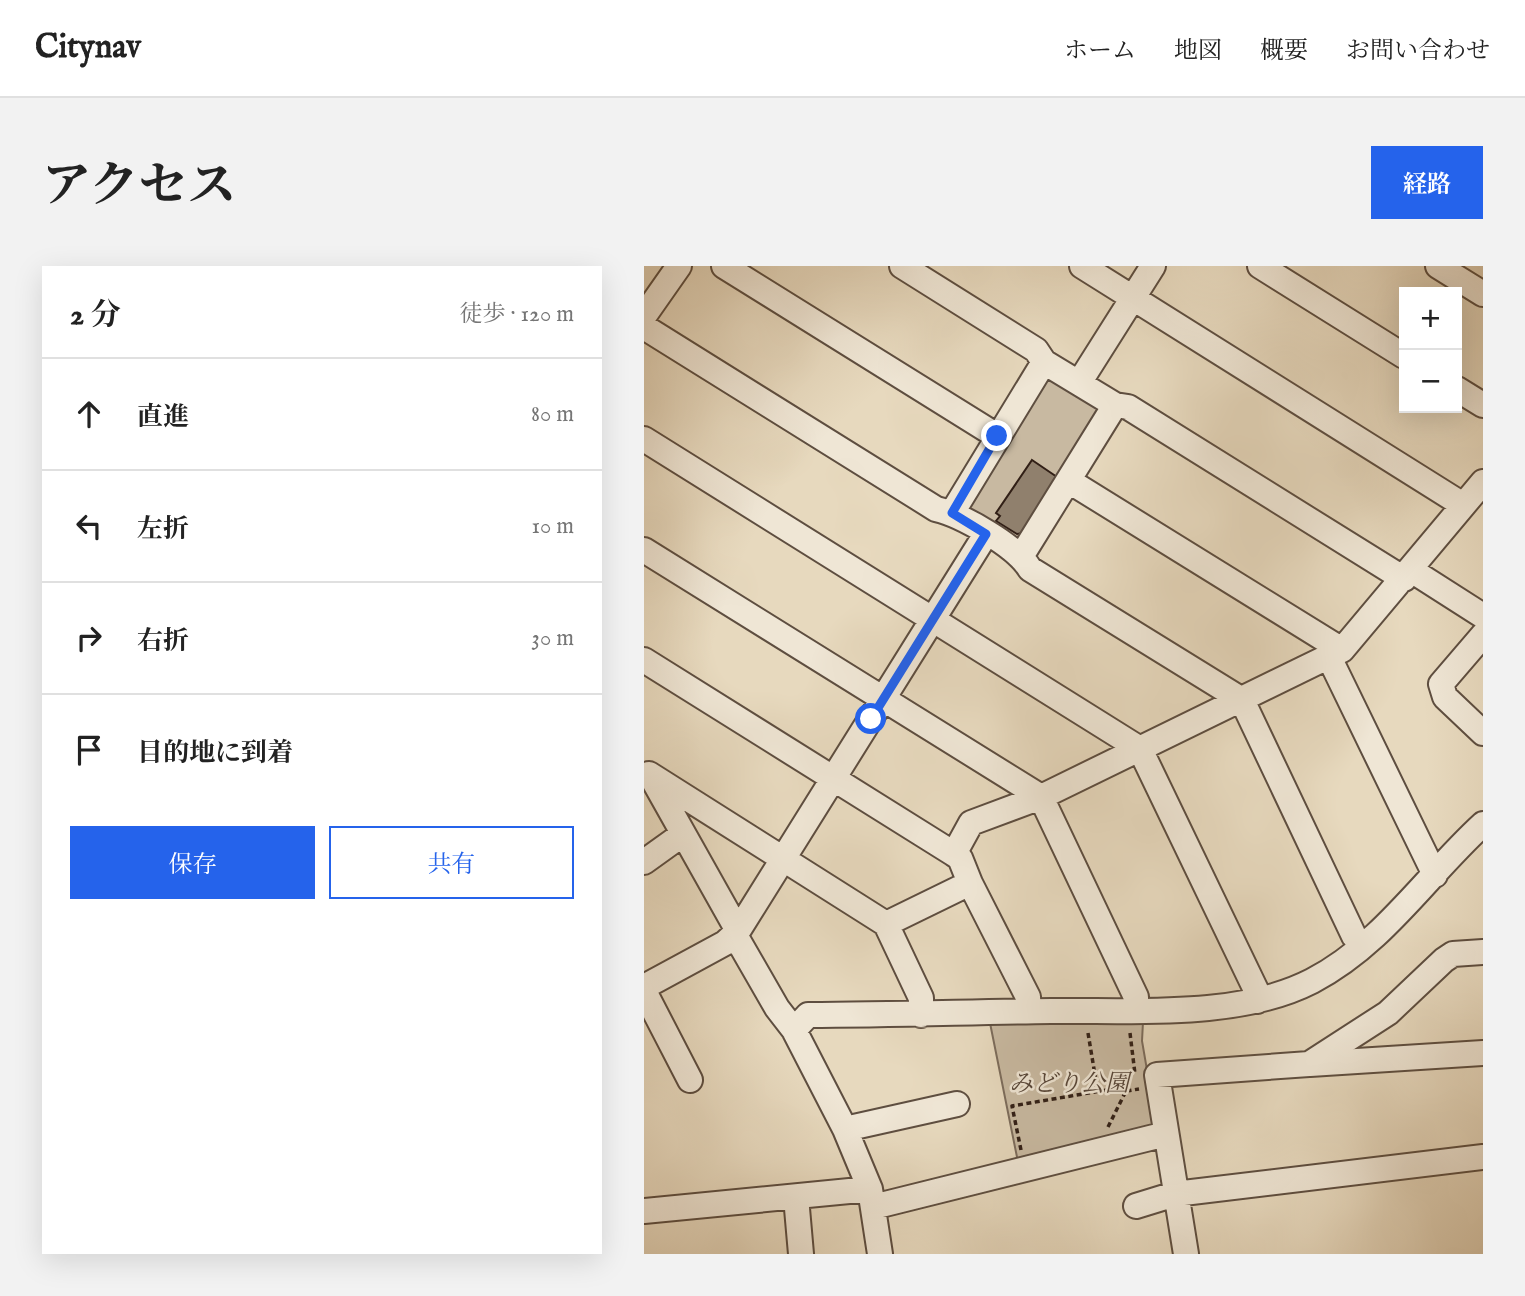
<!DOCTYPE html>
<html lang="ja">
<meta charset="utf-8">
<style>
body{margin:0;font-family:"IM FELL English","Noto Serif JP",serif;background:#f2f2f2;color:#222}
.controls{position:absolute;right:21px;top:21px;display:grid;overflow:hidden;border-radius:0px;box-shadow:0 7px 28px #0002}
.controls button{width:63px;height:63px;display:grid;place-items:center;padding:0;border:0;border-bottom:2px solid #e0e0e0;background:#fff;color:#222;font:35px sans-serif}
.stop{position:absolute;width:21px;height:21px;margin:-16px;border:5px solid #2563eb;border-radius:50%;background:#fff}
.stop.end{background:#2563eb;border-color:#fff;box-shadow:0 2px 7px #0008}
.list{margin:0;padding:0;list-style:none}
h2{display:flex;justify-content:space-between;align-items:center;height:91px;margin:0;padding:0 28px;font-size:30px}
h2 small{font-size:23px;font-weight:400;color:#767676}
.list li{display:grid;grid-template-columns:46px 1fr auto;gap:21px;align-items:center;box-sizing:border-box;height:112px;padding:0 28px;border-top:2px solid #e0e0e0}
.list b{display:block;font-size:26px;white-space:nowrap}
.list em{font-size:23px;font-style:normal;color:#767676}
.actions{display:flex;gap:14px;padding:21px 28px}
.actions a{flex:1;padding:16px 0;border:2px solid #2563eb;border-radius:0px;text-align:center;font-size:24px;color:#2563eb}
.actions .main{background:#2563eb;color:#fff}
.icon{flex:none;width:38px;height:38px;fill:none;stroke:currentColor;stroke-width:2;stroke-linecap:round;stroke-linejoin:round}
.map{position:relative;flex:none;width:839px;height:988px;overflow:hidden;border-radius:0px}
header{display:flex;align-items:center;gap:42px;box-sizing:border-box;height:98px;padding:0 35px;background:#fff;border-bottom:2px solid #e0e0e0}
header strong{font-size:33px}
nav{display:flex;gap:38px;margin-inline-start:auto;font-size:24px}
.intro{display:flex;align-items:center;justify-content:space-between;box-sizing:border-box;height:168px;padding:0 42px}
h1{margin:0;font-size:49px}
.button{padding:18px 32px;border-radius:0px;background:#2563eb;color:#fff;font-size:24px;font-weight:700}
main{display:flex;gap:42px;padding:0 42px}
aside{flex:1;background:#fff;border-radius:0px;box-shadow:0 7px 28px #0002}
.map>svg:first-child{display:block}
.green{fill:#c8b9a1;stroke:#7c6c5c;stroke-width:2}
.building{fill:#90806d;stroke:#311f16;stroke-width:2}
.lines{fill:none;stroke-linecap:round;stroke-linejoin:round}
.minor-casing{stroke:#5e4e40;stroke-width:28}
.path{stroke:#311f16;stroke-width:3.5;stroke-dasharray:5 3.5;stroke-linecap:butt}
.minor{stroke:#efe6d5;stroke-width:24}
.route{stroke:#2563eb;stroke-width:9}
.labels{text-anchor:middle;stroke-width:5;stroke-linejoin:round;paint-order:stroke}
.park-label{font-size:24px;font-style:italic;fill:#574639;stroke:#efe6d5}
</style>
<header>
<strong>Citynav</strong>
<nav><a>ホーム</a><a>地図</a><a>概要</a><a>お問い合わせ</a></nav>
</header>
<div class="intro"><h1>アクセス</h1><a class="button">経路</a></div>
<main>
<aside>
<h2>2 分<small>徒歩 · 120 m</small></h2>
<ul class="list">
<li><svg class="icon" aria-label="ahead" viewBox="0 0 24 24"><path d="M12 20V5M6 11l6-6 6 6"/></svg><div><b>直進</b></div><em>80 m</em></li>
<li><svg class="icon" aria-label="left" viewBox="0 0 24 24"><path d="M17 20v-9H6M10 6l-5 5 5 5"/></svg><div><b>左折</b></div><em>10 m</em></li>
<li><svg class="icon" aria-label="right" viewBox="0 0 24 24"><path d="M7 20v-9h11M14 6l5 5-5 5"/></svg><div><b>右折</b></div><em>30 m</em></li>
<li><svg class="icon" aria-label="arrive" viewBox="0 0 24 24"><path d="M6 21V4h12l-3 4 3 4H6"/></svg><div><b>目的地に到着</b></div></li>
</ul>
<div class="actions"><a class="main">保存</a><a>共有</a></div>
</aside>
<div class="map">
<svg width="839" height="988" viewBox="0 0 839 988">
<rect width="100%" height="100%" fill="#e7d9be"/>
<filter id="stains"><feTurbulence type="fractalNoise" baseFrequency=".00286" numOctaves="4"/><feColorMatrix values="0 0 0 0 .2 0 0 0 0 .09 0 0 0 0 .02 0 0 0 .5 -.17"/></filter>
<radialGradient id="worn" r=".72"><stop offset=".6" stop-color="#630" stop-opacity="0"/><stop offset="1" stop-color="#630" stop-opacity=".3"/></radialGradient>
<path class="green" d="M407,113l46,28 2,9 -75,121 -9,2 -46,-29 -2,-10 75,-119z
M345,752l154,4 -1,19 15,87 -139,34z"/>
<path class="building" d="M388,194l25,17 -34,56 -6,1 -21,-13 4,-5 -4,-3z"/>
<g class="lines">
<g class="minor-casing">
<path id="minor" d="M80,0l273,170
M258,0l134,84 8,12
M438,0l381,239
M616,0l144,90
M794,0l45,28
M0,50l35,-50
M0,61l292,182c26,6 80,37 94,60l212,131 112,236 7,9
M435,117l74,-117
M813,123l26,16
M471,139l13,2 276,172
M0,173l496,310 116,241 1,11
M425,215l273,169
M308,247l92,-151 71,43 -93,150
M0,284l397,247 95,200 -1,13
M767,304l72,46
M839,369l-42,49 4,13 38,36
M685,391l106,218
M0,394l310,194
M5,508l237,150 35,74v17
M7,510l87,155
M0,596l39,-28
M326,617l58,114 1,14
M242,658l84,-41 -10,-25 -6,-4 17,-31 70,-26 301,-147 141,-168
M91,669l42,73 17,22 51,99 25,60 10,65
M0,721l81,-44 13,-12 248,-397
M0,725l46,89
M150,764l14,-15c82,0 162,-3 243,-4 82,-1 187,8 261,-30 71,-37 114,-105 171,-157
M666,798l173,-11
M201,863l112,-25
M152,931l5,57
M492,940l39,-12 308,-37
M229,941l293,-73
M0,945l226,-22
M542,988l-29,-179 152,-11 79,-51 56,-53 9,-6 30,-2"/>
</g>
<path class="path" d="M444,767l10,60
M486,767l5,41
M464,861l18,-36
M377,884l-9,-44 106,-18 8,3 13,-2"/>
<use href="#minor" class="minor"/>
</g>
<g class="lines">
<path class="route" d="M227,453l115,-185 -34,-21 45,-77"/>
</g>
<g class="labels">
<g class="park-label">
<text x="425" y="825">みどり公園</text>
</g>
</g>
<rect width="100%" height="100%" filter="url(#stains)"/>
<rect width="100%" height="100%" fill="url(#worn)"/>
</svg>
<div class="controls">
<button>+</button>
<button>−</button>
</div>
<div class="stop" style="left:227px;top:453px"></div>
<div class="stop end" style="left:353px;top:170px"></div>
</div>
</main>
